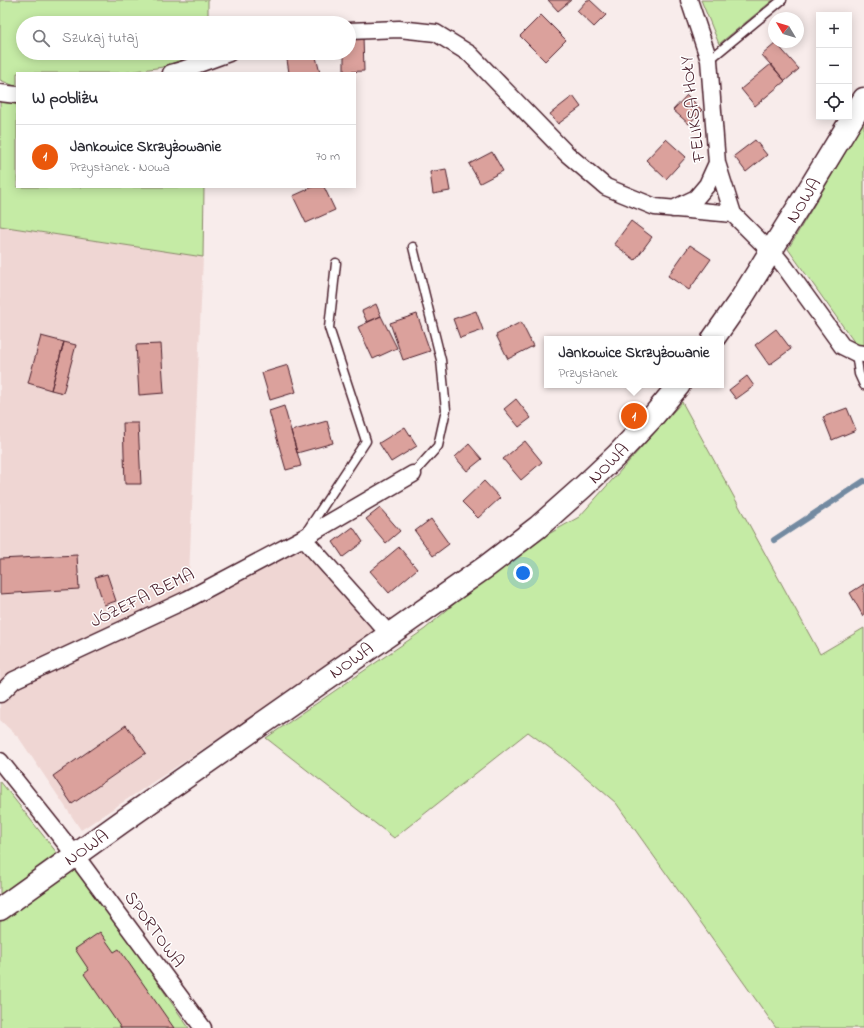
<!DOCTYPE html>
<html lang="pl">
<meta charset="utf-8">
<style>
body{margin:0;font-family:"Indie Flower",sans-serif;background:#f2f2f3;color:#2b2b33}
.controls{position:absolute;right:12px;top:12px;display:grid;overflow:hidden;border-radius:0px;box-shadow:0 2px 10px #0003}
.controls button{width:36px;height:36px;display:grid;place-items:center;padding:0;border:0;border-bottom:1px solid #e1e1e2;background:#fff;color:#2b2b33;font:20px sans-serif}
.compass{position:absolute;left:768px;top:12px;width:36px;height:36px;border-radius:50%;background:#fff;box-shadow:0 2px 10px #0003;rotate:308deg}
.you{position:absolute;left:523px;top:573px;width:14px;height:14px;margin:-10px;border:3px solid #fff;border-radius:50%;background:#1a73e8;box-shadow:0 0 0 6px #1a73e833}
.badge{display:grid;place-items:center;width:26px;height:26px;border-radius:50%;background:#ea580c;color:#fff;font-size:13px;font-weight:700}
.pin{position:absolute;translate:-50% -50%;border:2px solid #fff;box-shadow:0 1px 4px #0006}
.popup{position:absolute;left:544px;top:336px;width:180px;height:52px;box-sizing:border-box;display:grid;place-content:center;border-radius:0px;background:#fff;filter:drop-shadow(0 1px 3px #0005);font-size:13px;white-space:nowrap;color:#7c7c81}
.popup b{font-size:15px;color:#2b2b33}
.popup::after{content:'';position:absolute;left:50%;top:100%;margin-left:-8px;border:8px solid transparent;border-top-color:#fff}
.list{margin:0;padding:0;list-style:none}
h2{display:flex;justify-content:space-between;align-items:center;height:52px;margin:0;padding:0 16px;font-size:17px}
h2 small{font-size:13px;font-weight:400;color:#7c7c81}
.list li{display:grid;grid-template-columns:26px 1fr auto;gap:12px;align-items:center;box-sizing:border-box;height:64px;padding:0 16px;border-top:1px solid #e1e1e2}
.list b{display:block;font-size:15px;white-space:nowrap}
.list p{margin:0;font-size:13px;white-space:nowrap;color:#7c7c81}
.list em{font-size:13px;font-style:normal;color:#7c7c81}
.icon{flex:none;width:22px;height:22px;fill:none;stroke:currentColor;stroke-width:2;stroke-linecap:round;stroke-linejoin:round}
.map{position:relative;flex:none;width:864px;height:1028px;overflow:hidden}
.search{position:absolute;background:#fff;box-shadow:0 2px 10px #0003;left:16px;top:16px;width:340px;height:44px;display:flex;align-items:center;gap:10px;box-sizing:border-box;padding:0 14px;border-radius:22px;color:#7c7c81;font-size:15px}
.panel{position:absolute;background:#fff;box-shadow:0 2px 10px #0003;left:16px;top:72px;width:340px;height:116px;border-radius:0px}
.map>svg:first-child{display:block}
.built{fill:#efd6d3}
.green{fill:#c5eba5;stroke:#888568}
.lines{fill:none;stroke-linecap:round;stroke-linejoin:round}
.stream{stroke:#738aa1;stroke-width:6}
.building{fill:#dba19c;stroke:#4a1f2b}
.lane-casing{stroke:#4a1f2b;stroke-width:11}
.street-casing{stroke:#4a1f2b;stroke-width:19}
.secondary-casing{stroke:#4a1f2b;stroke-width:25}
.lane{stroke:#fff;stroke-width:8}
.street{stroke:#fff;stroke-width:16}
.secondary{stroke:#fff;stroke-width:22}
.labels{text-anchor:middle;stroke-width:3;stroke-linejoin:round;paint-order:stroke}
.street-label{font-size:18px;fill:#4a1f2b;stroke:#fff}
</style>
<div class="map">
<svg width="864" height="1028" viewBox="0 0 864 1028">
<rect width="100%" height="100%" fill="#f8eceb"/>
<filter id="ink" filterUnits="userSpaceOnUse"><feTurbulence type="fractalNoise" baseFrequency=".025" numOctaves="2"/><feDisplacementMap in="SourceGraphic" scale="8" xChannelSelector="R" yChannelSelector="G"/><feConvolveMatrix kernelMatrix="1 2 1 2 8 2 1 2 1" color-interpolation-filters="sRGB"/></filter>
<g filter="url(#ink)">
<path class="built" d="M0,226l203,31 -15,341 115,-60 88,86 -310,206 -62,-92 -19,-18z"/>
<path class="green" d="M0,0h208v23h-185v30h176l-36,14 -41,6h-105v14l-17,-7z
M701,0h72l-54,44z
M0,102l17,2v83h187l-1,70 -203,-31z
M864,121v225h-7l-69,-97z
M682,402l138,252 44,-26v400h-88l-160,-225 -50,-43 -38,-28 -134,106 -128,-100 159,-109 86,-74 68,-38z
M0,781l57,72 -57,41z
M78,867l111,161h-189v-106z"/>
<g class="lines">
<path class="stream" d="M774,540l90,-59"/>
</g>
<path class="building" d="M548,0h23l-13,11z
M587,0h3l16,15 -12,12 -17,-16z
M541,15l25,25 -21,21 -25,-25z
M363,36l1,35 -20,1v-19h5v-16z
M776,43l23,26 -14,12 -23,-26z
M286,53h29l5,20h-31z
M771,64l14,17 -30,25 -14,-17z
M687,95l15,15 -13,14 -16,-14z
M573,96l8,11 -23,17 -8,-10z
M666,139l20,18 -20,22 -20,-19z
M755,140l12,15 -21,17 -12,-16z
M492,152l11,19 -23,12 -11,-19z
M446,169l4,22 -17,3 -3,-22z
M313,187h11l11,23 -29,13 -13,-27z
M631,221l21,16 -17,23 -21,-16z
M690,245l21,14 -22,31 -21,-14z
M376,304l5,12 -14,6 -5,-11z
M476,311l7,19 -23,8 -7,-19z
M417,314l13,37 -27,9 -13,-37z
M381,316l16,32 -24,11 -15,-32z
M521,322l12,24 -25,13 -12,-24z
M776,329l15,20 -22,16 -14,-20z
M41,336l23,6 -13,48 -23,-7z
M64,342l12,3 -13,48 -12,-3z
M161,344l3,49 -25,2 -3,-50z
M288,365l8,27 -26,8 -8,-27z
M747,376l7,10 -18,13 -7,-9z
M516,399l15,19 -12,9 -15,-18z
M284,406l17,60 -15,4 -17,-59z
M847,408l9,22 -24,10 -9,-23z
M327,421l6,22 -36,10 -6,-22z
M123,423h15l3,61h-16z
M405,427l12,19 -26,16 -12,-19z
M525,441l17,21 -21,18 -18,-21z
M469,444l13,15 -15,12 -12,-14z
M484,481l16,17 -22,20 -16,-16z
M380,508l20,23 -14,12 -20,-24z
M431,519l18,25 -16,12 -18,-25z
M353,527l10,15 -20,15 -10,-15z
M399,547l18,22 -28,24 -19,-22z
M77,555l2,34 -79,5v-35z
M107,574l9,27 -12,4 -9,-28z
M864,584v31l-1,1 -13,-23z
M126,725l20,28 -74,51 -19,-28z
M100,932l14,20 5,-3 55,79h-53l-37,-54 5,-4 -14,-21z"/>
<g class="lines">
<g class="lane-casing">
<path id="lane" d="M709,60l73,-60
M413,247l28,113 5,50 -8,36 -25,28
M856,353l3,21 5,11
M307,531l59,-90 -37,-113 7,-65"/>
</g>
<g class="street-casing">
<path id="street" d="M689,0l20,60 8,103 16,51
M349,31l50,-2 37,4 34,21 97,100 39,33 49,20 78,7 29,29 9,7 14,17 57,79 14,7 8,1
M171,73l11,-3 47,-17
M0,93l17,2
M673,209l23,-11 11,-13 10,-22
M303,538l86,96
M0,694l14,-14 174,-81 115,-61 110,-64
M0,761l75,94 128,173"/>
</g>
<g class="secondary-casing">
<path id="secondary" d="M713,339l28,-40 61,-98 62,-102
M0,909l123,-88 364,-255 51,-39 45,-40 34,-32 33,-35 29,-35"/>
</g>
<use href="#lane" class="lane"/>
<use href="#street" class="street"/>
<use href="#secondary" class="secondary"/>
</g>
</g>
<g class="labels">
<g class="street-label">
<text transform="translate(692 109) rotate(-97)" y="6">FELIKSA HOŁY</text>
<text transform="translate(803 200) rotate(-58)" y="6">NOWA</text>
<text transform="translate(608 463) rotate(-45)" y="6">NOWA</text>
<text transform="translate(142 597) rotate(-26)" y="6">JÓZEFA BEMA</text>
<text transform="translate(351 660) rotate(-35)" y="6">NOWA</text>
<text transform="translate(86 847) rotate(-35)" y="6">NOWA</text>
<text transform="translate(155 929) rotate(54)" y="6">SPORTOWA</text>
</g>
</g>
</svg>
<div class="controls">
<button>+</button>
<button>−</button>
<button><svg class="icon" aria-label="locate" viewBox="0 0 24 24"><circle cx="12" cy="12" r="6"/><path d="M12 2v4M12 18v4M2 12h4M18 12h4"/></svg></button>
</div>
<svg class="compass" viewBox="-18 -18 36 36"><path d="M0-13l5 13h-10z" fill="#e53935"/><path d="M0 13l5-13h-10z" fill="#7c7c81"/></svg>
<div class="you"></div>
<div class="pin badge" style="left:634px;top:416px">1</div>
<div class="popup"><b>Jankowice Skrzyżowanie</b>Przystanek</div>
<div class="search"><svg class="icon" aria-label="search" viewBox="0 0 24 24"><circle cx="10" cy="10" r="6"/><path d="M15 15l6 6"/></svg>Szukaj tutaj</div>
<section class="panel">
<h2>W pobliżu<small></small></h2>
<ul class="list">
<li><span class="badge">1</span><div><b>Jankowice Skrzyżowanie</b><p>Przystanek · Nowa</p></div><em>70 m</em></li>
</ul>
</section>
</div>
